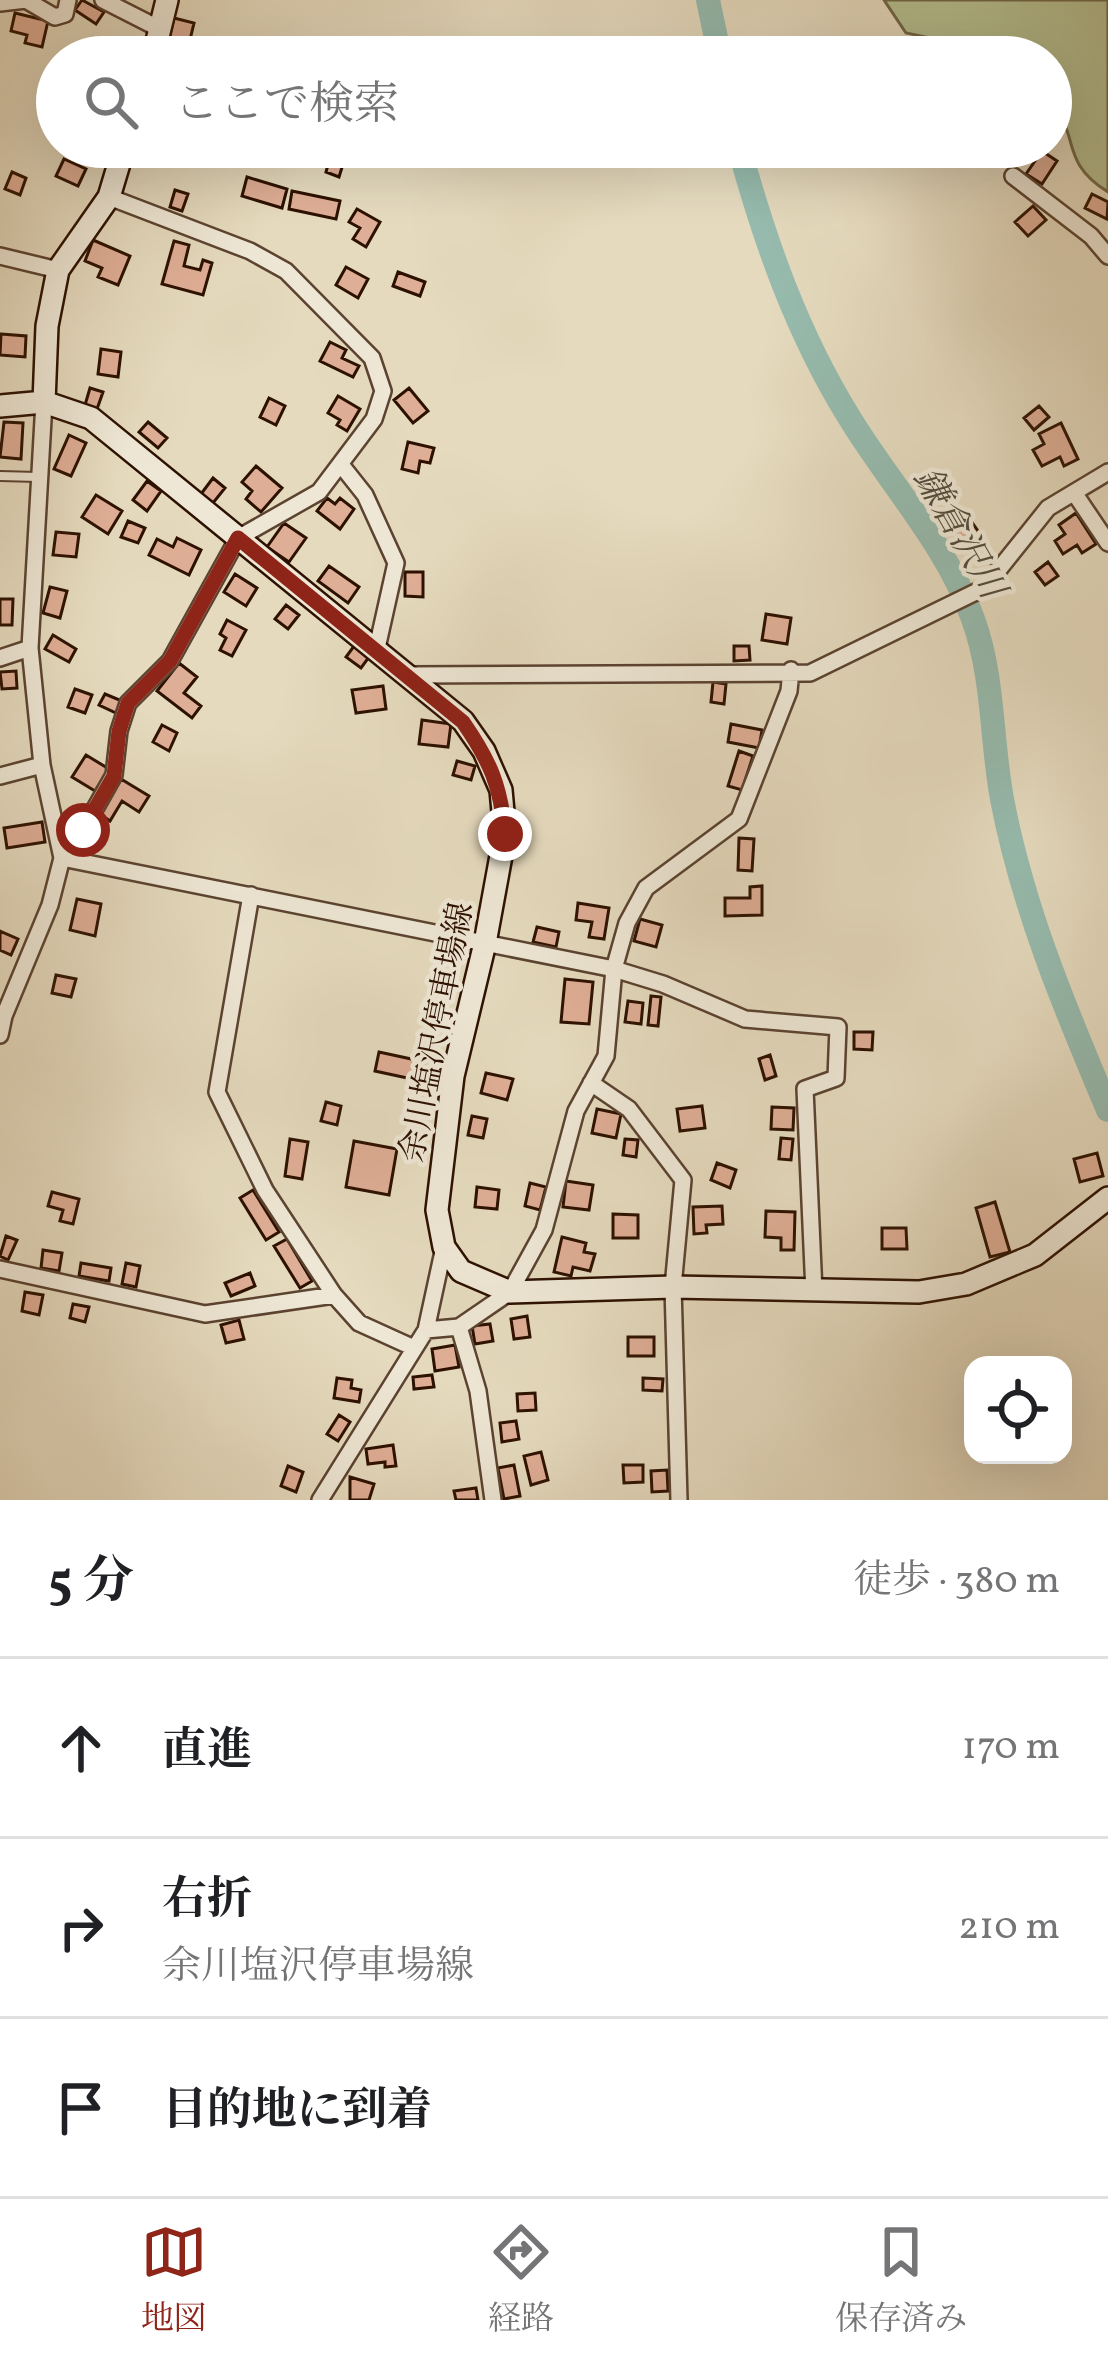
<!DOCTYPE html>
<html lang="ja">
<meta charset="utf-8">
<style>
body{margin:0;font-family:Vollkorn,"Noto Serif JP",serif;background:#f6f6f6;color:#202124}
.controls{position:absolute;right:36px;bottom:36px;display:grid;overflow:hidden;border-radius:24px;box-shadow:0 12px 48px #0002}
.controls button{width:108px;height:108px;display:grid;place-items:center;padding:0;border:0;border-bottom:3px solid #e0e0e0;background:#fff;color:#202124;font:60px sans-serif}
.stop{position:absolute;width:36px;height:36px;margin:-27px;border:9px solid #8f2418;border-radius:50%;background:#fff}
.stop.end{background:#8f2418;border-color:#fff;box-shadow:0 3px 12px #0008}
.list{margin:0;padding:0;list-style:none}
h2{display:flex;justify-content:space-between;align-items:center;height:156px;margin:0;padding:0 48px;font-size:51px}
h2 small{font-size:39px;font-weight:400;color:#757577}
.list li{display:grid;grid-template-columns:78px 1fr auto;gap:36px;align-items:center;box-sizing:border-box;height:180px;padding:0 48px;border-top:3px solid #e0e0e0}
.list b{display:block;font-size:45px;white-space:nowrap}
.list p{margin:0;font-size:39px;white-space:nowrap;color:#757577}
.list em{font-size:39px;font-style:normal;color:#757577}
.icon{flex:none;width:66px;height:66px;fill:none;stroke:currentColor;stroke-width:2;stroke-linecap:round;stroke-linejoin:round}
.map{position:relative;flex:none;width:1108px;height:1500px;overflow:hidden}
.search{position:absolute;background:#fff;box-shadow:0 12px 48px #0002;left:36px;right:36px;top:36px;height:132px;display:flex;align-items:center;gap:30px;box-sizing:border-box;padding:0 42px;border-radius:66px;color:#757577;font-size:45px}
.sheet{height:696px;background:#fff}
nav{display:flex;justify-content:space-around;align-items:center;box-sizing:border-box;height:168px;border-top:3px solid #e0e0e0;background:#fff;font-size:33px;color:#757577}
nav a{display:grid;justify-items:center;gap:6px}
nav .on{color:#8f2418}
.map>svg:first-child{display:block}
.green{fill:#b5bf91;stroke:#716848;stroke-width:3}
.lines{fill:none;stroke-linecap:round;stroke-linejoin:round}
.river{stroke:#96bbae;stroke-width:24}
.building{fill:#dfae96;stroke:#2d1100;stroke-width:3}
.lane-casing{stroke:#5b4330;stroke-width:12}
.street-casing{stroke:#5b4330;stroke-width:20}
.secondary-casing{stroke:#2d1100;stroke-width:26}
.lane{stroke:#eee7d5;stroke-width:8}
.street{stroke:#eee7d5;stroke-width:15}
.secondary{stroke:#eee7d5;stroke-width:21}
.route{stroke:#8f2418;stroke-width:15}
.labels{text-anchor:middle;stroke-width:9;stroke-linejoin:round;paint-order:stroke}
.street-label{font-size:33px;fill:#2d1100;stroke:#eee7d5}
.water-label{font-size:36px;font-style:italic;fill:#524c3d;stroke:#eee7d5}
</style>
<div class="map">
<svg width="1108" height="1500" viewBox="0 0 1108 1500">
<rect width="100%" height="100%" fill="#e5dabe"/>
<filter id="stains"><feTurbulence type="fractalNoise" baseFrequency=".00167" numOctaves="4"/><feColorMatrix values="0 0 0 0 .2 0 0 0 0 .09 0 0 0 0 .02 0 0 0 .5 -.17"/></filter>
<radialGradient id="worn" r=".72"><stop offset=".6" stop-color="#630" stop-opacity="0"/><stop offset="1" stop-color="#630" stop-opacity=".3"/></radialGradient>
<path class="green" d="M884,0h224v192c-50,-31 -27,-59 -57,-86v-49h-75l-41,-18 -29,-6z"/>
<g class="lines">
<path class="river" d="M708,0l12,57
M739,147c26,95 58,186 110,270 40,66 98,128 124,202 21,57 18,121 29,180 21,110 63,209 106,311"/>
</g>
<path class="building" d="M82,0l22,12 -8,12 -21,-14z
M15,13l33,8 -6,26 -17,-4 2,-8 -16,-4z
M174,18l20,5 -5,21 -20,-5z
M151,147h24l-1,17 -24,-2z
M1042,151l15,10 -15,23 -16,-10z
M330,157l14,4 -5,16 -13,-5z
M64,159l22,10 -8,17 -22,-10z
M12,172l14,6 -6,17 -15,-6z
M247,177l40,12 -5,19 -40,-12z
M175,190l13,4 -6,17 -12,-4z
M292,191l48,10 -4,18 -47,-10z
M1092,194l16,8 -1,17 -22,-11z
M1033,206l13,14 -18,16 -13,-14z
M357,209l23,13 -14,25 -13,-8 7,-11 -11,-6z
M93,240l37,16 -12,29 -20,-8 4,-9 -17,-7z
M174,241l15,4 -5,21 16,4 3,-10 9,3 -9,32 -41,-11z
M346,267l22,12 -10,19 -22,-13z
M398,272l27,10 -5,14 -27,-10z
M1,334l25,2 -1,21 -25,-2z
M330,342l16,8 -4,8 17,8 -6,11 -33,-16z
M101,349l20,3 -3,25 -20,-3z
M90,388l13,4 -6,17 -12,-4z
M409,388l19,23 -15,12 -19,-23z
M338,396l22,13 -13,22 -10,-6 3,-5 -12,-7z
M269,398l16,8 -9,19 -16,-8z
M1039,406l10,11 -15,13 -10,-12z
M4,422l19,1 -2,36 -21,-2z
M148,422l19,16 -9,10 -19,-16z
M1061,423l17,36 -14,7 -4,-9 -18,9 -9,-16 11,-6 -5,-10z
M69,435l17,8 -15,33 -17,-7z
M408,442l26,6 -4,15 -10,-2 -2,12 -16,-4z
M256,466l26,22 -21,24 -15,-13 6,-8 -10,-9z
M213,478l12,10 -12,15 -12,-9z
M147,481l14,10 -14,20 -14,-11z
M96,495l26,16 -14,23 -26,-17z
M327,498l8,6 5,-6 14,11 -14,20 -23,-18z
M1076,513l20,31 -14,9 -5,-8 -14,9 -8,-13 10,-7 -6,-9z
M969,518l16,23 -18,12 -16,-23z
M128,521l17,7 -7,15 -17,-6z
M284,523l22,15 -17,24 -22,-15z
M56,532l23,2 -3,23 -23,-2z
M177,538l24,12 -12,25 -40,-20 8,-16 16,8z
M1048,562l10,14 -13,9 -10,-13z
M329,566l30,21 -11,16 -30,-22z
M405,572h18v25l-18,-1z
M235,574l22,14 -11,18 -22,-14z
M50,587l17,4 -7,27 -17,-5z
M0,599h13l-1,26h-12z
M286,605l13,10 -11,14 -13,-10z
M766,614l25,4 -4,26 -25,-4z
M227,620l19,10 -14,26 -12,-6 6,-12 -6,-4z
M53,635l23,14 -7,13 -24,-13z
M354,646l15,11 -8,11 -15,-11z
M734,646h15l1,14 -16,1z
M179,663l18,14 -13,16 17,13 -9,12 -35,-27z
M16,671l1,17 -15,1 -2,-17z
M713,682l13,2 -2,20 -13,-2z
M383,686l3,23 -30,4 -4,-23z
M75,689l17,6 -7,18 -17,-6z
M105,694l17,7 -6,12 -17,-8z
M422,720l29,4 -3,23 -29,-3z
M731,724l31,6 -3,18 -31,-6z
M162,725l15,8 -8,18 -16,-9z
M739,751l14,5 -11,34 -14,-4z
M86,755l23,14 -14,22 -23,-14z
M457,761l18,5 -4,14 -18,-5z
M121,779l28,17 -10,16 -17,-11 -12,20 -10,-7z
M42,822l3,20 -38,6 -3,-20z
M739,838l15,1 -2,32 -14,-1z
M762,886v29l-37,1v-18h25v-11z
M77,899l24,5 -6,32 -25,-6z
M578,903l31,5 -5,31 -15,-2 3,-15 -16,-2z
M640,919l22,6 -6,22 -22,-6z
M537,927l22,5 -3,15 -23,-5z
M0,931l18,8 -7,16 -11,-5z
M56,975l20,4 -5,18 -19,-4z
M565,979l28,3 -4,42 -28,-2z
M651,996l10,1 -3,29 -10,-1z
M628,1001l15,2 -2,21 -16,-2z
M854,1032h19l-1,18 -18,-1z
M379,1052l46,10 -4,19 -46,-10z
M770,1055l6,21 -11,4 -6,-21z
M486,1073l27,6 -6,21 -26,-7z
M326,1102l15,4 -4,19 -16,-4z
M702,1106l3,22 -25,3 -3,-22z
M772,1107l22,1 -1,22 -22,-1z
M597,1109l24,5 -5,24 -24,-5z
M472,1116l15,3 -4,19 -15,-3z
M781,1138l12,1 -2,21 -12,-1z
M290,1139l18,3 -6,37 -17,-3z
M625,1139l13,1 -2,17 -13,-2z
M354,1141l43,8 -8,46 -43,-8z
M1097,1153l6,23 -23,6 -6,-23z
M717,1163l19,7 -6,18 -19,-8z
M566,1181l27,4 -4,25 -26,-3z
M530,1183l16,4 -6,23 -15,-4z
M477,1187l22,3 -2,19 -22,-2z
M253,1190l26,42 -13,8 -26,-42z
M52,1192l27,7 -6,25 -13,-3 3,-11 -15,-4z
M995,1202l15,50 -20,5 -14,-49z
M722,1206l1,18 -17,1 1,8 -13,1 -1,-27z
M766,1211l29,1 -1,38h-13v-12l-16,-1z
M613,1214l25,1v23h-25z
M882,1228h24l1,21h-25z
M6,1236l11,4 -9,20 -8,-4z
M562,1237l24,6 -2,9 11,2 -5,17 -17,-4 -2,9 -17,-4z
M287,1239l25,42 -12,7 -26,-42z
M43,1250l19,3 -3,18 -18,-3z
M81,1263l30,5 -2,13 -30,-5z
M126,1263l14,3 -4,21 -14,-3z
M250,1273l5,13 -24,10 -6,-13z
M25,1292l18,3 -4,20 -17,-4z
M73,1304l16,3 -4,15 -15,-4z
M527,1316l3,21 -16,2 -3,-20z
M239,1320l5,19 -18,4 -5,-18z
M490,1324l3,17 -18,3 -3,-18z
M628,1337h26v19h-26z
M455,1345l4,22 -24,4 -3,-22z
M432,1375l2,12 -20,2 -1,-12z
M337,1378l15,2 -1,8 10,2 -2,12 -25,-4z
M643,1378l20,1 -1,12 -19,-1z
M535,1393l1,17 -18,1 -1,-17z
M339,1415l11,7 -12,19 -11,-7z
M516,1421l3,18 -17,3 -2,-19z
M393,1445l3,21 -11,1v-5l-17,2 -2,-15z
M541,1452l7,28 -17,5 -7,-29z
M514,1465l6,31 -16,3 -6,-31z
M623,1465h20v17l-19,1z
M288,1466l15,6 -7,20 -15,-6z
M667,1470l1,21 -16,1 -1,-21z
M350,1477l24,7 -5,16h-19z
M476,1488l2,12h-22l-2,-9z"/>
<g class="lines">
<g class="lane-casing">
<path id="lane" d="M0,476l38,1"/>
</g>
<g class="street-casing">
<path id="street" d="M103,0l55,28
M0,3l26,-3 29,17 10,-3 3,-14
M1013,176l78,60 17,20
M0,256l58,14
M44,402l-14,246 12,117 20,93
M342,466l23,29 31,68 -19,85
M1075,494l33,49
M0,658l30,-10
M410,675l400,-2 174,-85 64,-80 60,-36
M0,776l42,-11
M62,858l552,111 49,15 82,35 93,8 -2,51 -31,11 9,203
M251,895l-34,197 48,98 69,105 25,28 55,25
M0,1035l4,-19 46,-111 12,-47 21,-28 31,-55 5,-44 9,-28 42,-42 68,-123 81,-46 55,-73 9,-28 -11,-33 -86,-87 -36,-20 -141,-54
M591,1083l38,26 54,71 -10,107 6,213
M0,1269l205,45 129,-19
M459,1327l19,64 15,109
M426,1330l33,-3 51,-35 34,-62 32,-119 30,-55 8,-87 13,-46 19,-35 93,-69 50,-128 2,-21
M320,1500l106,-170 18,-83"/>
</g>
<g class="secondary-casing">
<path id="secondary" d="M153,57l14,-57
M44,402l3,-76 11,-56 51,-73 15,-50
M0,406l44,-4 47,16 372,303 21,30 17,39 4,44 -20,109 -32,133 -16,134 7,37 17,24 49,21 163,-5 246,5 47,-8 69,-29 73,-57"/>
</g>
<use href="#lane" class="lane"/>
<use href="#street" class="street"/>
<use href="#secondary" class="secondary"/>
</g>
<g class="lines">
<path class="route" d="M83,830l31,-54 5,-45 9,-28 42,-42 68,-123 225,184c27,39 38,64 42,112"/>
</g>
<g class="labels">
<g class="street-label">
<text transform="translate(435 1032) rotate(-79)" y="12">余川塩沢停車場線</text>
</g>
<g class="water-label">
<text transform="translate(961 532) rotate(60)" y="13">鎌倉沢川</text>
</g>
</g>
<rect width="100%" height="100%" filter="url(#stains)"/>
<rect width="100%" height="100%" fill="url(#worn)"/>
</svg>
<div class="controls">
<button><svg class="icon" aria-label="locate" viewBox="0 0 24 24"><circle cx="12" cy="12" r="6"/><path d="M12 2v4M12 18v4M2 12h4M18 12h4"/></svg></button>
</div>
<div class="stop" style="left:83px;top:830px"></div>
<div class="stop end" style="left:505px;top:834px"></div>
<div class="search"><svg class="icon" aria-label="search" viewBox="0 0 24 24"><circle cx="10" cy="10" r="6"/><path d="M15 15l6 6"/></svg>ここで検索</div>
</div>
<section class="sheet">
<h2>5 分<small>徒歩 · 380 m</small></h2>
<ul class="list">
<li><svg class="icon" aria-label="ahead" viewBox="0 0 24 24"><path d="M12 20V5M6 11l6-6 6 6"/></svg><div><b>直進</b></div><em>170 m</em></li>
<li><svg class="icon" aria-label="right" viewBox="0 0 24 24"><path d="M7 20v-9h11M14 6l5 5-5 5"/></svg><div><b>右折</b><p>余川塩沢停車場線</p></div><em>210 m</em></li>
<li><svg class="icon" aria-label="arrive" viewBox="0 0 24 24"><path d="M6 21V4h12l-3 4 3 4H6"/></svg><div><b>目的地に到着</b></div></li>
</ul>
</section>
<nav>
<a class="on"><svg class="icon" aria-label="map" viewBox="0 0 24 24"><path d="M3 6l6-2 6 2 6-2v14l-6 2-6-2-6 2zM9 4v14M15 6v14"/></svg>地図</a>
<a><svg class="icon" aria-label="directions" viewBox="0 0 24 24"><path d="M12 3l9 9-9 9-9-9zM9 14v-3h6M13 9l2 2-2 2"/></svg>経路</a>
<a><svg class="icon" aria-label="saved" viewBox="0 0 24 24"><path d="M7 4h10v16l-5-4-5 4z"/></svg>保存済み</a>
</nav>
